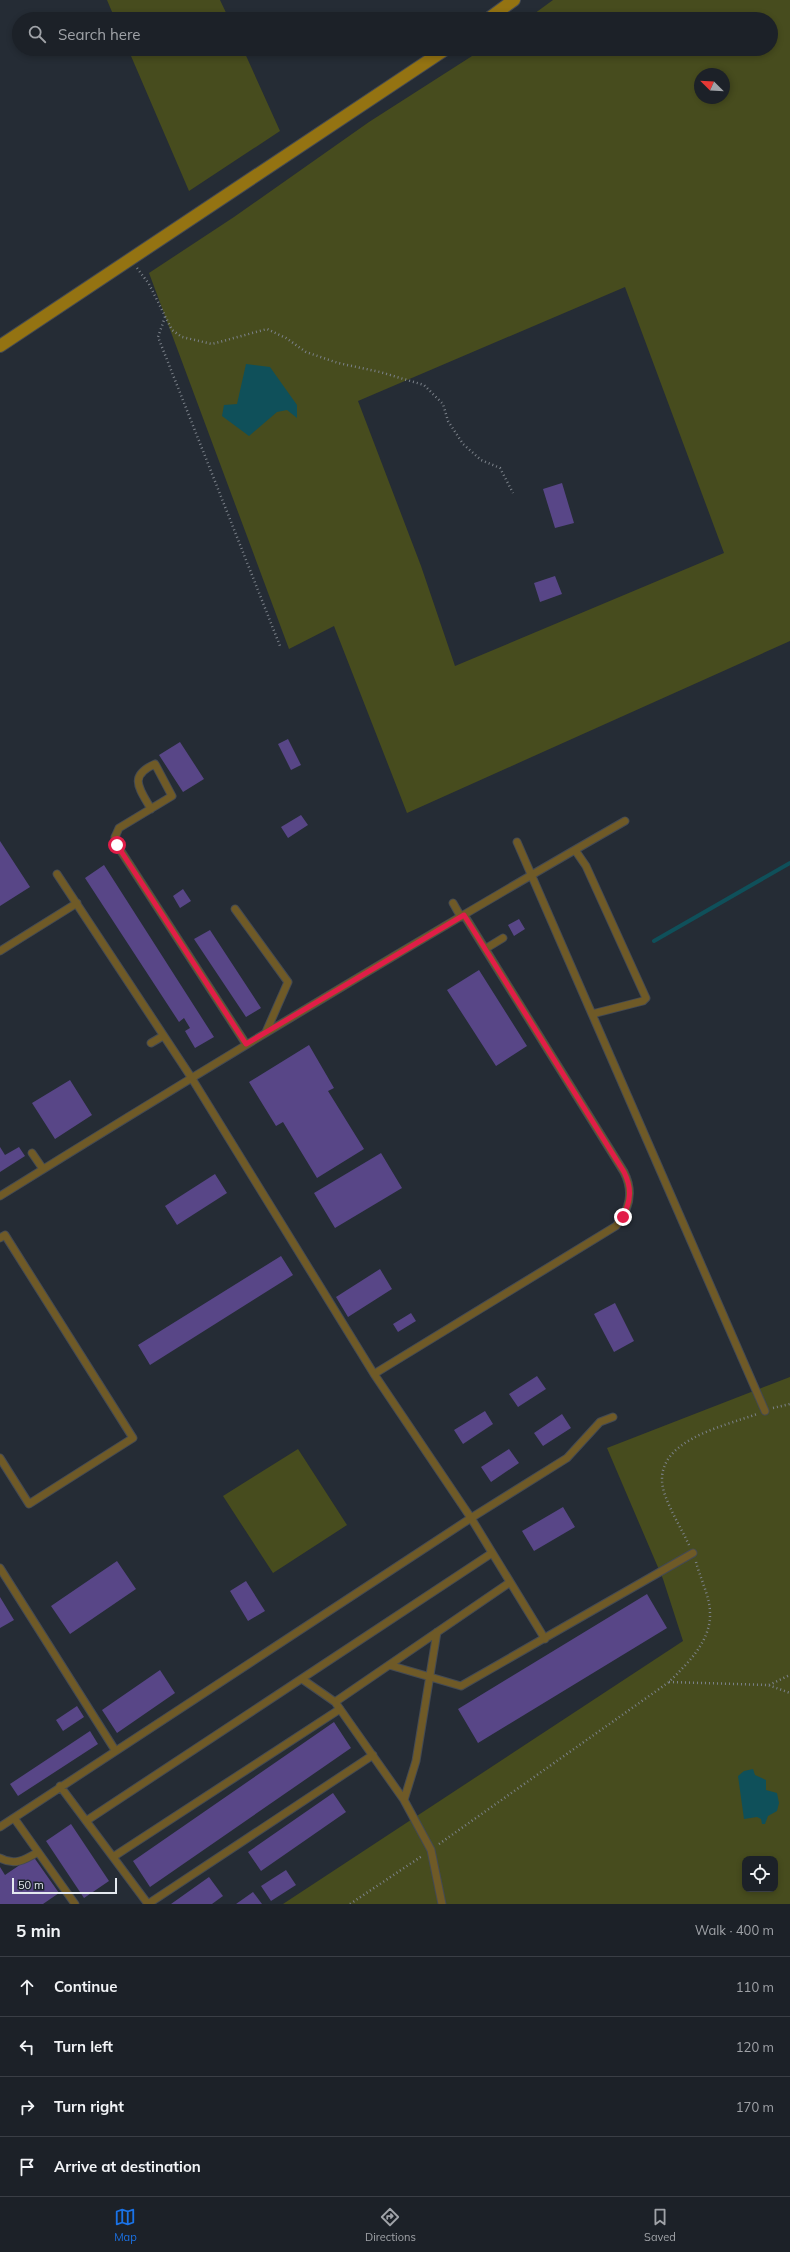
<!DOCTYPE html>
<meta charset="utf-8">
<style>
body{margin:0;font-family:Mulish,sans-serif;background:#292e34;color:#f1f3f6}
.controls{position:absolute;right:12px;bottom:12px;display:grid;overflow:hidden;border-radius:8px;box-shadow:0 2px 6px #0003}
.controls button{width:36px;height:36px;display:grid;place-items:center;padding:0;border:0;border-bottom:1px solid #3a3e45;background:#1c2128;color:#f1f3f6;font:20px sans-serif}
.compass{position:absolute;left:694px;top:68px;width:36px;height:36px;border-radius:50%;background:#1c2128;box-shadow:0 2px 6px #0003;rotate:294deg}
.scale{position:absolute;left:12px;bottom:10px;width:105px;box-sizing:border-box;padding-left:4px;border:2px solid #e4e9ef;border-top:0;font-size:11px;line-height:14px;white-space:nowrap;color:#e4e9ef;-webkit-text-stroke:3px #1b232b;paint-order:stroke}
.stop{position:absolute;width:12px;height:12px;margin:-9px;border:3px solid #e11d48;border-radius:50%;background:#fff}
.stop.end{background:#e11d48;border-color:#fff;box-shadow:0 1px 4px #0008}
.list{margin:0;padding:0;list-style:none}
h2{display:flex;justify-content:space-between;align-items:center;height:52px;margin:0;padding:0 16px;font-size:17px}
h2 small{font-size:13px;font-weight:400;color:#a0a3a8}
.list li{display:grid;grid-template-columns:26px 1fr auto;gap:12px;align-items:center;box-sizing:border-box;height:60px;padding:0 16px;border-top:1px solid #3a3e45}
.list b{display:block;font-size:15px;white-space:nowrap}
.list em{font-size:13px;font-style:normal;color:#a0a3a8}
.icon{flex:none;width:22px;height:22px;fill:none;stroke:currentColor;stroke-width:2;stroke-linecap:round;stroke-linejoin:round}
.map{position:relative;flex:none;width:790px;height:1904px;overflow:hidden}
.search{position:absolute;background:#1c2128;box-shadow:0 2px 6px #0003;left:12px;right:12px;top:12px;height:44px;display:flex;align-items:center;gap:10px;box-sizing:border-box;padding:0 14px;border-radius:22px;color:#a0a3a8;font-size:15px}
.sheet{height:292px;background:#1c2128}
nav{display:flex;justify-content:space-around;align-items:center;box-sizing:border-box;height:56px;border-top:1px solid #3a3e45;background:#1c2128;font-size:11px;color:#a0a3a8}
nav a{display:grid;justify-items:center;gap:2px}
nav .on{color:#1a73e8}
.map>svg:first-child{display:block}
.green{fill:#474c1e;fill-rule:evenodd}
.water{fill:#0f505a}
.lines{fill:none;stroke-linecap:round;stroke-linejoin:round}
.stream{stroke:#0f505a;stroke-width:4}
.building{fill:#584687}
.lane-casing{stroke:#444a53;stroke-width:9}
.secondary-casing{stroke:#444a53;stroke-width:14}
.path{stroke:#7c828a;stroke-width:2.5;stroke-dasharray:1 3;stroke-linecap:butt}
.lane{stroke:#6f5a27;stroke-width:7}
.secondary{stroke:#947312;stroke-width:12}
.route{stroke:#e11d48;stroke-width:5}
</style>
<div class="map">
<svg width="790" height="1904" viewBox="0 0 790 1904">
<rect width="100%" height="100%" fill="#252c35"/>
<path class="green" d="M107,0h113l9,19h-114z
M553,0h237v641l-383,172 -73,-187 -45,23 -140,-376 85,-56 135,-95 114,-73h288v-30h-244zM700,74h24v24h-24zM625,287l99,266 -269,113 -34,-100 -63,-165z
M128,49h115l37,82 -91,60z
M790,1377v527h-507l400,-263 -20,-62 -56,-131zM745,1859h30v30h-30z
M298,1449l49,76 -74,48 -50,-77z"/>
<path class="water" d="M246,364l24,3 27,38v13l-10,-8 -10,2 -28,24 -27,-20 2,-11 13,-1z
M753,1769l2,6 11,5v10l11,3 2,10 -2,8 -9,5 -3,8h-3l-1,-5 -4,-2 -13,2 -6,-43 6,-5z"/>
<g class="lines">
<path class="stream" d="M654,941l136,-78"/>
</g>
<path class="building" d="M562,483l12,40 -19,5 -12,-39z
M555,576l7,18 -22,8 -6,-19z
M288,739l13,26 -10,5 -13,-26z
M180,742l24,37 -21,13 -24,-37z
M301,815l7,10 -20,13 -7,-11z
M0,841l30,46 -30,19z
M104,865l110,172 -19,11 -10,-17 5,-3 -6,-10 -5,4 -94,-144z
M183,889l8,12 -11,7 -7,-12z
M519,919l6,10 -11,7 -6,-11z
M210,930l51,78 -15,9 -52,-78z
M479,970l48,76 -31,20 -49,-76z
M309,1045l25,43 -6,3 36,58 -47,29 -34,-56 -7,4 -27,-44z
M70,1080l22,35 -37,24 -23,-36z
M0,1147l5,8 14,-8 6,9 -25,16z
M381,1153l21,35 -67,40 -21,-35z
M215,1174l12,19 -50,32 -12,-19z
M281,1256l12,19 -143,90 -12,-20z
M380,1269l12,20 -44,28 -12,-20z
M615,1303l19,38 -20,11 -20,-38z
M411,1313l5,8 -18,11 -5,-8z
M537,1376l9,13 -28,18 -9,-13z
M485,1411l8,13 -30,20 -9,-14z
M562,1414l9,14 -28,18 -9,-13z
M509,1449l10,14 -28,19 -10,-15z
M563,1507l12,20 -41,24 -12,-20z
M117,1561l19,28 -66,45 -19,-28z
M246,1581l19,30 -17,10 -18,-30z
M647,1594l20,34 -189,115 -20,-34z
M0,1597l14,23 -14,8z
M160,1670l15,23 -58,40 -15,-23z
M77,1706l7,11 -21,14 -7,-11z
M334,1722l17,26 -201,139 -17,-26z
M90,1731l8,13 -80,52 -8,-12z
M333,1793l13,19 -85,59 -13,-19z
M71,1824l38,57 -25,17 -38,-57z
M33,1856l26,37 -16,11h-43v-37l5,8z
M286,1870l10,15 -25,16 -10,-15z
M209,1877l14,19 -11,8h-41z
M253,1892l9,12h-26z"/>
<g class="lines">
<g class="lane-casing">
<path id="lane" d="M151,809c-12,-21 -23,-33 4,-45l17,32 -53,32 -4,9 2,8 129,199
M517,842l248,569
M575,850l11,16 60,132 -3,3 -51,13
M57,874l134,203 183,297 97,144 74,121
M453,903l8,14
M235,909l53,73 -22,50
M485,949l18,-11
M0,951l77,-48
M151,1043l12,-7
M32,1153l11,16
M0,1196c206,-128 414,-254 625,-375
M0,1238l5,-3 128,203 -104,66 -29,-46
M374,1374l242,-148c14,-17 18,-34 8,-54l-160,-257
M0,1568l115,182
M389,1665l72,21 232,-133
M302,1679l33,23 69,98 27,50 11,54
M335,1702l174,-119
M60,1786l88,118
M404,1800l12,-39 21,-129
M14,1818l61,86
M86,1821l406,-268
M0,1827l471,-309 96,-60 33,-36 13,-5
M113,1857l227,-148
M0,1858c14,8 25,2 38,-6
M148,1904l225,-149"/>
</g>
<g class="secondary-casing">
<path id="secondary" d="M488,19l26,-19
M0,346l446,-297"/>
</g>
<path class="path" d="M137,268l12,16 23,46 10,7 30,7 55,-15 19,9 20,14 32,11 42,9 44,13 19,19 5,17 15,23 18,16 19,8 13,25
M165,317l-7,20 122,309
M773,1408l17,-4
M689,1545c-8,-17 -18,-33 -24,-50 -19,-53 57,-68 92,-81
M669,1682l99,3 22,8
M769,1685l21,-10
M439,1844l230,-162c19,-19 42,-41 41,-69 0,-16 -10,-35 -14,-51
M350,1904l72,-48"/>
<use href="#lane" class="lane"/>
<use href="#secondary" class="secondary"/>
</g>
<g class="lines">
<path class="route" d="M117,845l129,199 218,-129 160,257c8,16 7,28 -1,45"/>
</g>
</svg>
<div class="controls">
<button><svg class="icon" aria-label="locate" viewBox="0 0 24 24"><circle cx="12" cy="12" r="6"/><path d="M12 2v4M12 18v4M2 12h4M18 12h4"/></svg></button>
</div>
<svg class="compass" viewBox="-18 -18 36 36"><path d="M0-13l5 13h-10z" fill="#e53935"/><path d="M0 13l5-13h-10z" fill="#a0a3a8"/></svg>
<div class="scale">50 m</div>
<div class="stop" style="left:117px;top:845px"></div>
<div class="stop end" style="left:623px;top:1217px"></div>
<div class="search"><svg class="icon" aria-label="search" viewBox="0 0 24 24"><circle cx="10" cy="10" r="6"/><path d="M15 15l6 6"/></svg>Search here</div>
</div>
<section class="sheet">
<h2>5 min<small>Walk · 400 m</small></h2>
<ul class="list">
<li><svg class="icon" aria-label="ahead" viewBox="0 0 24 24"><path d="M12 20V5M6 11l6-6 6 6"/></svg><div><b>Continue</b></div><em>110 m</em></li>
<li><svg class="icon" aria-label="left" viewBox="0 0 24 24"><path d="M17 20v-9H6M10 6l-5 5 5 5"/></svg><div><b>Turn left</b></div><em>120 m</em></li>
<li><svg class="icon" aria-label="right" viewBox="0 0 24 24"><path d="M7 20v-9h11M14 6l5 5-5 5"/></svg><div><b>Turn right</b></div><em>170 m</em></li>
<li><svg class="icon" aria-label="arrive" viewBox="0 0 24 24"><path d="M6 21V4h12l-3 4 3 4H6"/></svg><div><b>Arrive at destination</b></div></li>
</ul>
</section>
<nav>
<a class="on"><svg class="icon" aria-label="map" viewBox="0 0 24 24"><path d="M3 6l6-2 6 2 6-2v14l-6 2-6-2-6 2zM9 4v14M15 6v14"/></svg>Map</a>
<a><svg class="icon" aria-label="directions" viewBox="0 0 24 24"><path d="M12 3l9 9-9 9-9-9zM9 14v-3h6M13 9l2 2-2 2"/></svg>Directions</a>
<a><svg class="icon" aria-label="saved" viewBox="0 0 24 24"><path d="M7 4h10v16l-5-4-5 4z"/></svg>Saved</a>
</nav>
